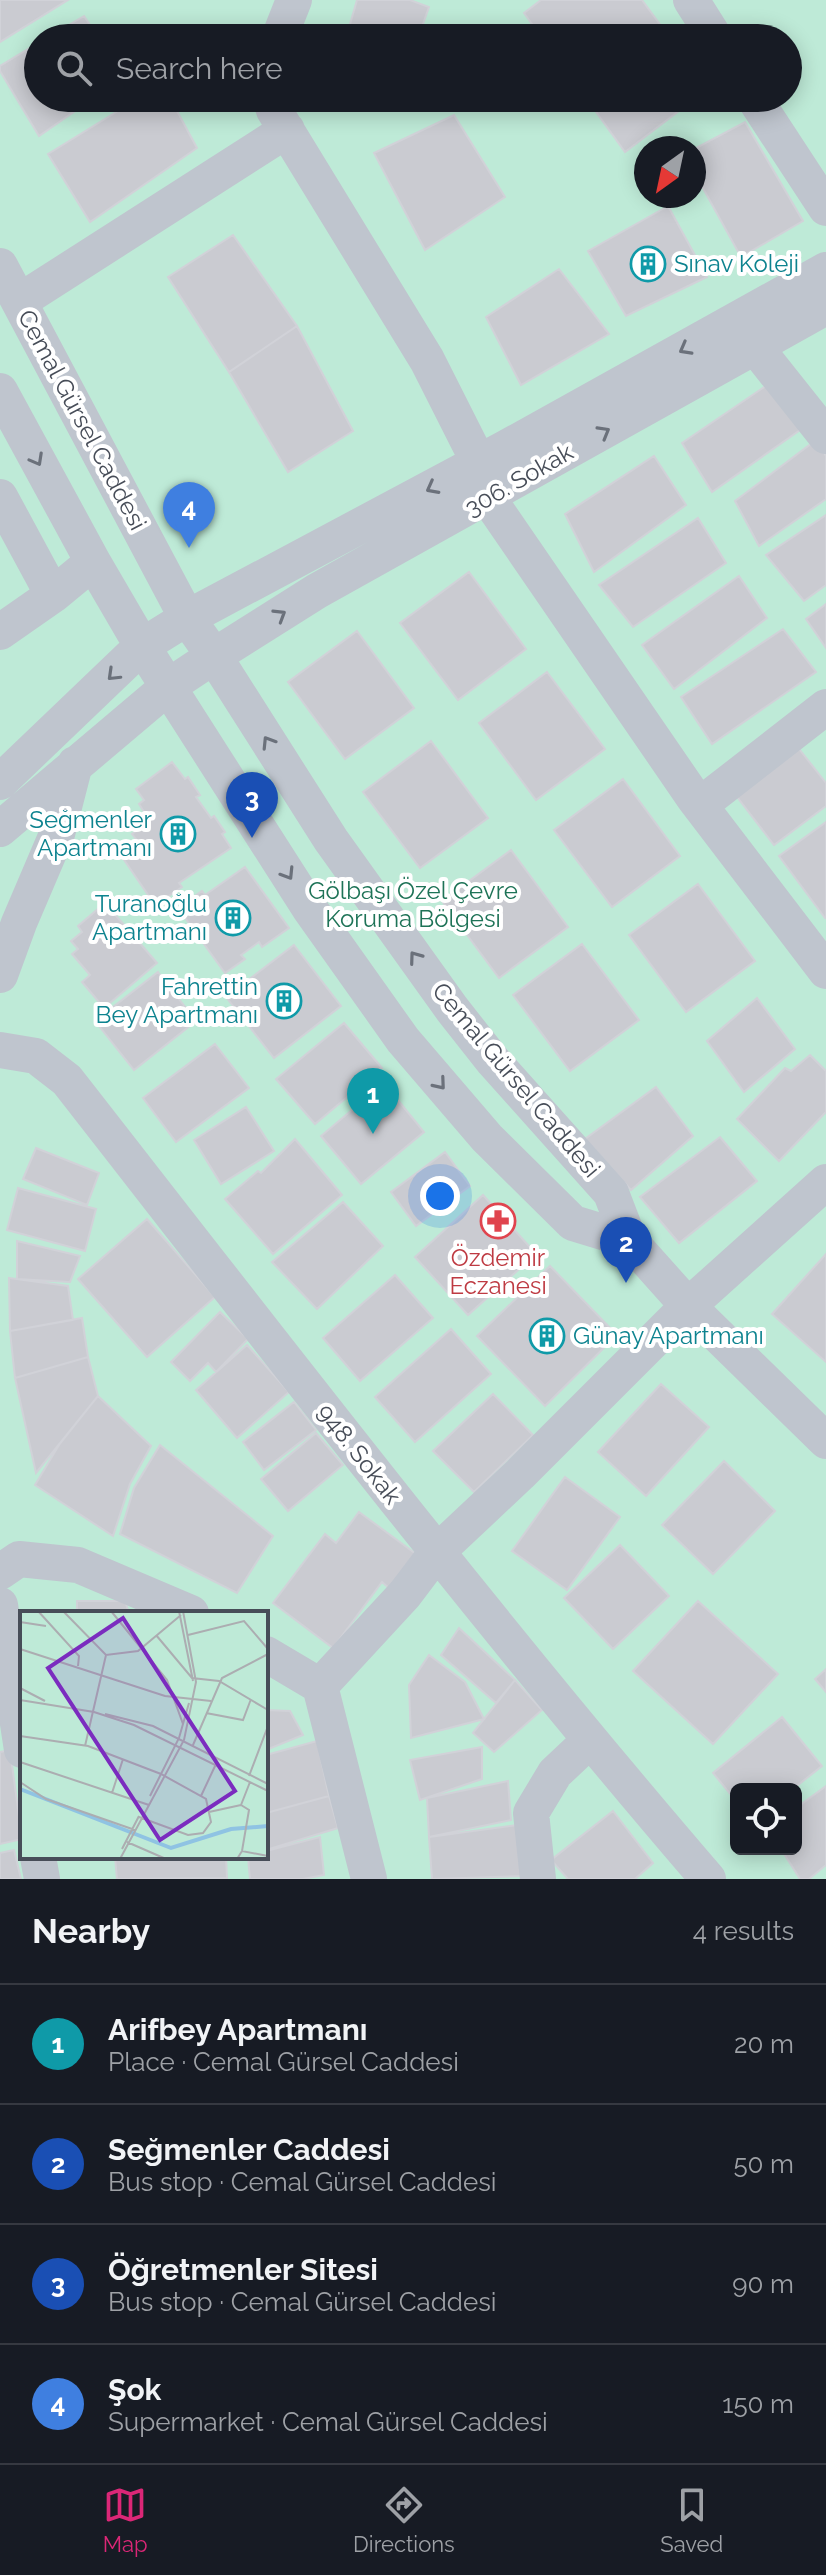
<!DOCTYPE html>
<meta charset="utf-8">
<style>
body{margin:0;font-family:Raleway,sans-serif;background:#242831;color:#f1f3f6}
.controls{position:absolute;right:24px;bottom:24px;display:grid;overflow:hidden;border-radius:12px;box-shadow:0 4px 20px #0003}
.controls button{width:72px;height:72px;display:grid;place-items:center;padding:0;border:0;border-bottom:2px solid #363941;background:#171b24;color:#f1f3f6;font:40px sans-serif}
.compass{position:absolute;left:634px;top:136px;width:72px;height:72px;border-radius:50%;background:#171b24;box-shadow:0 4px 20px #0003;rotate:213deg}
.you{position:absolute;left:440px;top:1196px;width:28px;height:28px;margin:-20px;border:6px solid #fff;border-radius:50%;background:#1a73e8;box-shadow:0 0 0 12px #1a73e833}
.badge{display:grid;place-items:center;width:52px;height:52px;border-radius:50%;background:#db2777;color:#fff;font-size:26px;font-weight:700}
.pin{position:absolute;translate:-50% -66px;filter:drop-shadow(0 2px 4px #0008)}
.pin::after{content:'';position:absolute;top:42px;width:28px;height:24px;background:inherit;clip-path:polygon(0 0,100% 0,50% 100%)}
.list{margin:0;padding:0;list-style:none}
h2{display:flex;justify-content:space-between;align-items:center;height:104px;margin:0;padding:0 32px;font-size:34px}
h2 small{font-size:26px;font-weight:400;color:#9ea1a6}
.list li{display:grid;grid-template-columns:52px 1fr auto;gap:24px;align-items:center;box-sizing:border-box;height:120px;padding:0 32px;border-top:2px solid #363941}
.list b{display:block;font-size:30px;white-space:nowrap}
.list p{margin:0;font-size:26px;white-space:nowrap;color:#9ea1a6}
.list em{font-size:26px;font-style:normal;color:#9ea1a6}
.icon{flex:none;width:44px;height:44px;fill:none;stroke:currentColor;stroke-width:2;stroke-linecap:round;stroke-linejoin:round}
.map{position:relative;flex:none;width:826px;height:1879px;overflow:hidden}
.search{position:absolute;background:#171b24;box-shadow:0 4px 20px #0003;left:24px;right:24px;top:24px;height:88px;display:flex;align-items:center;gap:20px;box-sizing:border-box;padding:0 28px;border-radius:44px;color:#9ea1a6;font-size:30px}
.sheet{height:584px;background:#171b24}
nav{display:flex;justify-content:space-around;align-items:center;box-sizing:border-box;height:112px;border-top:2px solid #363941;background:#171b24;font-size:22px;color:#9ea1a6}
nav a{display:grid;justify-items:center;gap:4px}
nav .on{color:#db2777}
.map>svg:first-child{display:block}
.green{fill:#beead7;fill-rule:evenodd}
.building{fill:#cacbd1;stroke:#d1d2d8;stroke-width:2}
.lines{fill:none;stroke-linecap:round;stroke-linejoin:round}
.minor{stroke:#bfc5ce;stroke-width:36}
.oneway{stroke:#6b717b}
.labels{text-anchor:middle;stroke-width:8;stroke-linejoin:round;paint-order:stroke}
.culture-label{font-size:24px;fill:#0d838f;stroke:#fff;text-anchor:end}
.street-label{font-size:24px;fill:#474d58;stroke:#fff}
.park-label{font-size:24px;fill:#1e7357;stroke:#fff}
.health-label{font-size:24px;fill:#be3a42;stroke:#fff}
.inset-river{fill:none;stroke:#8fc3e3;stroke-width:4}
.inset-road{fill:none;stroke:#acadb1;stroke-width:2}
.view{fill:#7b2cbf;fill-opacity:0.15;stroke:#7b2cbf;stroke-width:4}
.inset-edge{fill:none;stroke:#474d58;stroke-width:4}
</style>
<div class="map">
<svg width="826" height="1879" viewBox="0 0 826 1879">
<rect width="100%" height="100%" fill="#efeded"/>
<path class="green" d="M0,0h826v1879h-826zM38,38h750v60h-750zM646,148h48v48h-48zM22,1613h244v244h-244zM736,1789h60v60h-60z"/>
<path class="building" d="M0,0h68l-68,42z
M357,0h53l19,7 -11,31h-72z
M541,0h101l28,38h-128l-18,-25z
M84,16l15,22h-52z
M38,43v55h56l-55,38 -39,-65v-5z
M139,98h31l27,50 -107,74 -42,-68z
M586,98h110l-71,54z
M454,115l51,82 -80,53 -51,-97z
M745,122l58,99 -62,36 -47,-85v-23z
M668,206l39,71 -81,39 -38,-65z
M233,235l64,91 -68,46 -61,-95z
M559,269l50,65 -88,51 -35,-68z
M297,326l56,105 -65,41 -59,-100z
M770,383l33,45 -91,64 -30,-49z
M816,440l10,16v43l-67,47 -24,-45z
M654,456l32,49 -92,67 -29,-58z
M826,515v70l-22,16 -38,-46z
M698,518l28,45 -93,64 -34,-42z
M469,572l57,77 -68,51 -58,-77z
M739,576l28,42 -93,71 -32,-44z
M826,604v44l-20,-29z
M783,629l33,43 -104,72 -31,-47z
M357,631l57,77 -69,51 -57,-77z
M547,672l58,77 -69,51 -57,-77z
M431,741l57,77 -68,50 -57,-76z
M796,745l30,38v23l-52,39 -40,-52z
M172,762l13,17 3,-2 12,18 -4,2 15,21 3,-2 11,16 -3,2 9,14 -52,35 3,4 -27,18 -37,-54 18,-12 -4,-5 14,-10 -3,-3 5,-3 -9,-14 5,-4 -8,-11z
M623,779l57,77 -68,51 -58,-77z
M826,822v95l-1,1 -46,-62z
M511,850l57,77 -69,51 -57,-77z
M245,867l44,61 -27,19 -3,-5 -18,13 4,4 -20,14 -47,-65 24,-17 3,4z
M698,884l57,77 -69,51 -57,-77z
M105,903l52,60 -53,45 -22,-26 8,-7 -18,-21 6,-5 -7,-8 11,-9 -4,-6z
M582,944l57,76 -69,51 -57,-76z
M294,945l47,61 -67,52 -48,-61z
M158,972l38,49 -62,49 -39,-49z
M757,998l38,51 -51,43 -37,-51z
M344,1023l38,45 -67,56 -39,-45z
M215,1044l34,44 -73,54 -33,-44z
M810,1055l16,16v41l-47,49 -42,-42 48,-51 6,3z
M384,1083l40,49 -63,52 -40,-48z
M656,1087l37,49 -62,54 -46,-51z
M246,1107l28,44 -53,33 -27,-44z
M720,1137l37,44 -78,62 -39,-46z
M295,1139l47,56 -69,59 -48,-55 33,-28 3,2z
M36,1148l63,25 -12,32 -64,-26z
M445,1152l25,34 -54,40 -25,-34z
M18,1188l78,21 -11,42 -78,-21z
M483,1195l53,59 -68,61 -53,-58z
M343,1202l40,44 -66,63 -45,-47z
M147,1219l68,78 -68,60 -69,-78z
M17,1241l63,15 -10,26 -53,-3z
M826,1254v108l-54,-48z
M550,1266l67,69 -72,71 -68,-70z
M395,1275l38,43 -73,63 -37,-43z
M9,1278l59,8 5,34 -63,11z
M220,1312l28,27 -32,33 -8,-9 -18,18 -19,-19z
M82,1318l6,39 -73,21 -5,-47z
M451,1329l40,45 -76,68 -40,-45z
M247,1345l42,47 -52,46 -41,-48z
M88,1357l10,39 -62,77 -21,-95z
M661,1384l48,43 -63,69 -48,-44z
M493,1394l40,41 -59,57 -41,-41z
M98,1396l53,50 -21,38 -17,52 -78,-51 24,-40z
M294,1402l22,28 -52,40 -21,-28z
M316,1433l27,32 -55,46 -27,-32z
M160,1445l113,91 -36,57 -117,-59 14,-46z
M724,1461l51,50 -62,63 -51,-49z
M565,1477l55,40 -53,73 -55,-39z
M359,1512l57,42 -26,35 -8,-7 -49,66 -60,-45 52,-69 11,9z
M620,1545l49,51 -56,53 -49,-51z
M77,1601h48l4,12h-52z
M698,1601l80,73 -65,70 -80,-73z
M459,1628l56,52 -19,23 -55,-48z
M429,1655l36,27 19,37 -73,19 -2,-53z
M826,1669v23l-11,-13z
M515,1680l27,30 -48,42 -21,-19z
M266,1710l24,1 13,24 -37,15z
M782,1717l40,49 -29,23h-57v12l-23,-28z
M317,1741l12,55 -63,17v-58z
M482,1747v32l-62,21 -10,-40z
M10,1750l12,89 -22,5v-92z
M508,1781l3,39 -82,17 -2,-39z
M826,1786v79l-17,14h-9l-19,-30h15v-41z
M329,1796l9,32 -72,22v-37z
M613,1811l40,52 -18,16h-67l-17,-19z
M518,1825l6,51 -92,3 -3,-42z
M320,1837l4,38 -21,4h-53l-2,-22h18v-6z
M14,1850l7,29h-21v-26z
M115,1857h111l1,21 -110,1z"/>
<g class="lines">
<path class="minor" d="M691,0l24,38
M279,38l15,-38
M270,98l4,12 153,250 52,103 9,35 206,300 132,173
M754,98l72,110
M0,266l187,352 27,38 117,184 121,169 41,52 118,132 18,47 59,66 138,135
M20,301l267,-171
M741,329l85,107
M0,391l93,171 49,84 168,263 93,131 84,98 86,85 56,17
M0,497l53,98
M0,632l53,-37 40,-33
M0,782l142,-136 45,-28 317,-169 322,-179
M700,805l126,-98
M0,829l169,-143 45,-30 103,-65 509,-284
M0,975l19,-52 38,-89 18,-70
M0,1050l36,6 31,24c210,269 418,540 641,799
M0,1572l19,-13 59,6 113,48
M0,1605l22,145
M266,1654l54,32 49,193
M320,1686l85,-92 31,-41 84,-79 168,-168 138,-124
M38,1857l4,22
M538,1879l-7,-66 24,-40 34,-32"/>
</g>
<defs><path id="oneway-chevron" d="M-2-3.5L2.5 0L-2 3.5" fill="none" stroke-width="1.6" stroke-linecap="round" stroke-linejoin="round" transform="scale(2)"/></defs>
<g class="oneway">
<use href="#oneway-chevron" transform="translate(685 349) rotate(151)"/>
<use href="#oneway-chevron" transform="translate(604 432) rotate(-30)"/>
<use href="#oneway-chevron" transform="translate(37 460) rotate(61)"/>
<use href="#oneway-chevron" transform="translate(432 488) rotate(152)"/>
<use href="#oneway-chevron" transform="translate(280 615) rotate(-32)"/>
<use href="#oneway-chevron" transform="translate(113 675) rotate(136)"/>
<use href="#oneway-chevron" transform="translate(268 742) rotate(-122)"/>
<use href="#oneway-chevron" transform="translate(288 874) rotate(58)"/>
<use href="#oneway-chevron" transform="translate(415 957) rotate(-126)"/>
<use href="#oneway-chevron" transform="translate(440 1084) rotate(50)"/>
</g>
<defs>
<g id="building-ring" transform="scale(1.8)"><circle r="9.5" fill="#fff" stroke="#0f9aa8" stroke-width="1.5"/><path d="M-4-6H4V6H1V3H-1V6H-4ZM-2.5-4.3h1.7v1.8h-1.7ZM.8-4.3h1.7v1.8H.8ZM-2.5-1h1.7V.8h-1.7ZM.8-1h1.7V.8H.8Z" fill="#0f9aa8"/></g>
<g id="pharmacy-ring" transform="scale(1.8)"><circle r="9.5" fill="#fff" stroke="#e0444e" stroke-width="1.5"/><path d="M-2-6h4v4h4v4h-4v4h-4v-4h-4v-4h4Z" fill="#e0444e"/></g>
</defs>
<g fill-rule="evenodd">
<use href="#building-ring" x="648" y="264"/>
<use href="#building-ring" x="178" y="834"/>
<use href="#building-ring" x="233" y="918"/>
<use href="#building-ring" x="284" y="1001"/>
<use href="#pharmacy-ring" x="498" y="1221"/>
<use href="#building-ring" x="547" y="1336"/>
</g>
<g class="labels">
<g class="culture-label">
<text x="674" y="272" text-anchor="start">Sınav Koleji</text>
<text x="152" y="828">Seğmenler<tspan x="152" dy="28">Apartmanı</tspan></text>
<text x="207" y="912">Turanoğlu<tspan x="207" dy="28">Apartmanı</tspan></text>
<text x="258" y="995">Fahrettin<tspan x="258" dy="28">Bey Apartmanı</tspan></text>
<text x="573" y="1344" text-anchor="start">Günay Apartmanı</text>
</g>
<g class="street-label">
<text transform="translate(82 420) rotate(62)" y="8">Cemal Gürsel Caddesi</text>
<text transform="translate(519 480) rotate(-30)" y="8">306. Sokak</text>
<text transform="translate(516 1080) rotate(50)" y="8">Cemal Gürsel Caddesi</text>
<text transform="translate(359 1454) rotate(52)" y="8">948. Sokak</text>
</g>
<g class="park-label">
<text x="413" y="899">Gölbaşı Özel Çevre<tspan x="413" dy="28">Koruma Bölgesi</tspan></text>
</g>
<g class="health-label">
<text x="498" y="1266">Özdemir<tspan x="498" dy="28">Eczanesi</tspan></text>
</g>
</g>
<g transform="translate(20 1611)">
<rect width="248" height="248" fill="#efeded"/>
<path d="M0,0h248v248h-248z" fill="#beead7"/>
<path class="inset-river" d="M0,178l151,59 60,-19 37,-3"/>
<path class="inset-road" d="M18,0l41,45 -1,10M43,0l43,44 32,-4 43,-36M91,0l56,69 16,44M159,0l14,70M0,11l26,4M136,24l36,43 27,3 49,29M168,24l56,-14 24,28M0,38l145,47 46,5M0,77l25,13M0,89l74,12 40,13 134,66M186,102l37,7 8,-21M85,103l48,12 115,58M0,125l68,10 73,28 45,25 5,23 -8,11 -15,2 -49,-18M173,134l29,-67 46,-24M65,135l21,-91M0,151l129,43M229,165l19,-50M0,171l26,17 89,31M92,182l11,-34M130,185l29,-58 10,-35M181,185l15,-32M221,194l8,5 -7,41M221,194l9,-23M189,201l32,-7M107,231l39,17M102,238l17,-33M100,248l64,-119 12,-58 -13,-71M217,248l5,-8 26,5"/>
<path class="view" d="M103,7l112,173 -75,49 -112,-172z"/>
<rect width="248" height="248" class="inset-edge"/>
</g>
</svg>
<div class="controls">
<button><svg class="icon" aria-label="locate" viewBox="0 0 24 24"><circle cx="12" cy="12" r="6"/><path d="M12 2v4M12 18v4M2 12h4M18 12h4"/></svg></button>
</div>
<svg class="compass" viewBox="-18 -18 36 36"><path d="M0-13l5 13h-10z" fill="#e53935"/><path d="M0 13l5-13h-10z" fill="#9ea1a6"/></svg>
<div class="you"></div>
<div class="pin badge" style="left:373px;top:1134px;background:#0f9aa8">1</div>
<div class="pin badge" style="left:626px;top:1283px;background:#1a4fb4">2</div>
<div class="pin badge" style="left:252px;top:838px;background:#1a4fb4">3</div>
<div class="pin badge" style="left:189px;top:548px;background:#3f7fe0">4</div>
<div class="search"><svg class="icon" aria-label="search" viewBox="0 0 24 24"><circle cx="10" cy="10" r="6"/><path d="M15 15l6 6"/></svg>Search here</div>
</div>
<section class="sheet">
<h2>Nearby<small>4 results</small></h2>
<ul class="list">
<li><span class="badge" style="background:#0f9aa8">1</span><div><b>Arifbey Apartmanı</b><p>Place · Cemal Gürsel Caddesi</p></div><em>20 m</em></li>
<li><span class="badge" style="background:#1a4fb4">2</span><div><b>Seğmenler Caddesi</b><p>Bus stop · Cemal Gürsel Caddesi</p></div><em>50 m</em></li>
<li><span class="badge" style="background:#1a4fb4">3</span><div><b>Öğretmenler Sitesi</b><p>Bus stop · Cemal Gürsel Caddesi</p></div><em>90 m</em></li>
<li><span class="badge" style="background:#3f7fe0">4</span><div><b>Şok</b><p>Supermarket · Cemal Gürsel Caddesi</p></div><em>150 m</em></li>
</ul>
</section>
<nav>
<a class="on"><svg class="icon" aria-label="map" viewBox="0 0 24 24"><path d="M3 6l6-2 6 2 6-2v14l-6 2-6-2-6 2zM9 4v14M15 6v14"/></svg>Map</a>
<a><svg class="icon" aria-label="directions" viewBox="0 0 24 24"><path d="M12 3l9 9-9 9-9-9zM9 14v-3h6M13 9l2 2-2 2"/></svg>Directions</a>
<a><svg class="icon" aria-label="saved" viewBox="0 0 24 24"><path d="M7 4h10v16l-5-4-5 4z"/></svg>Saved</a>
</nav>
